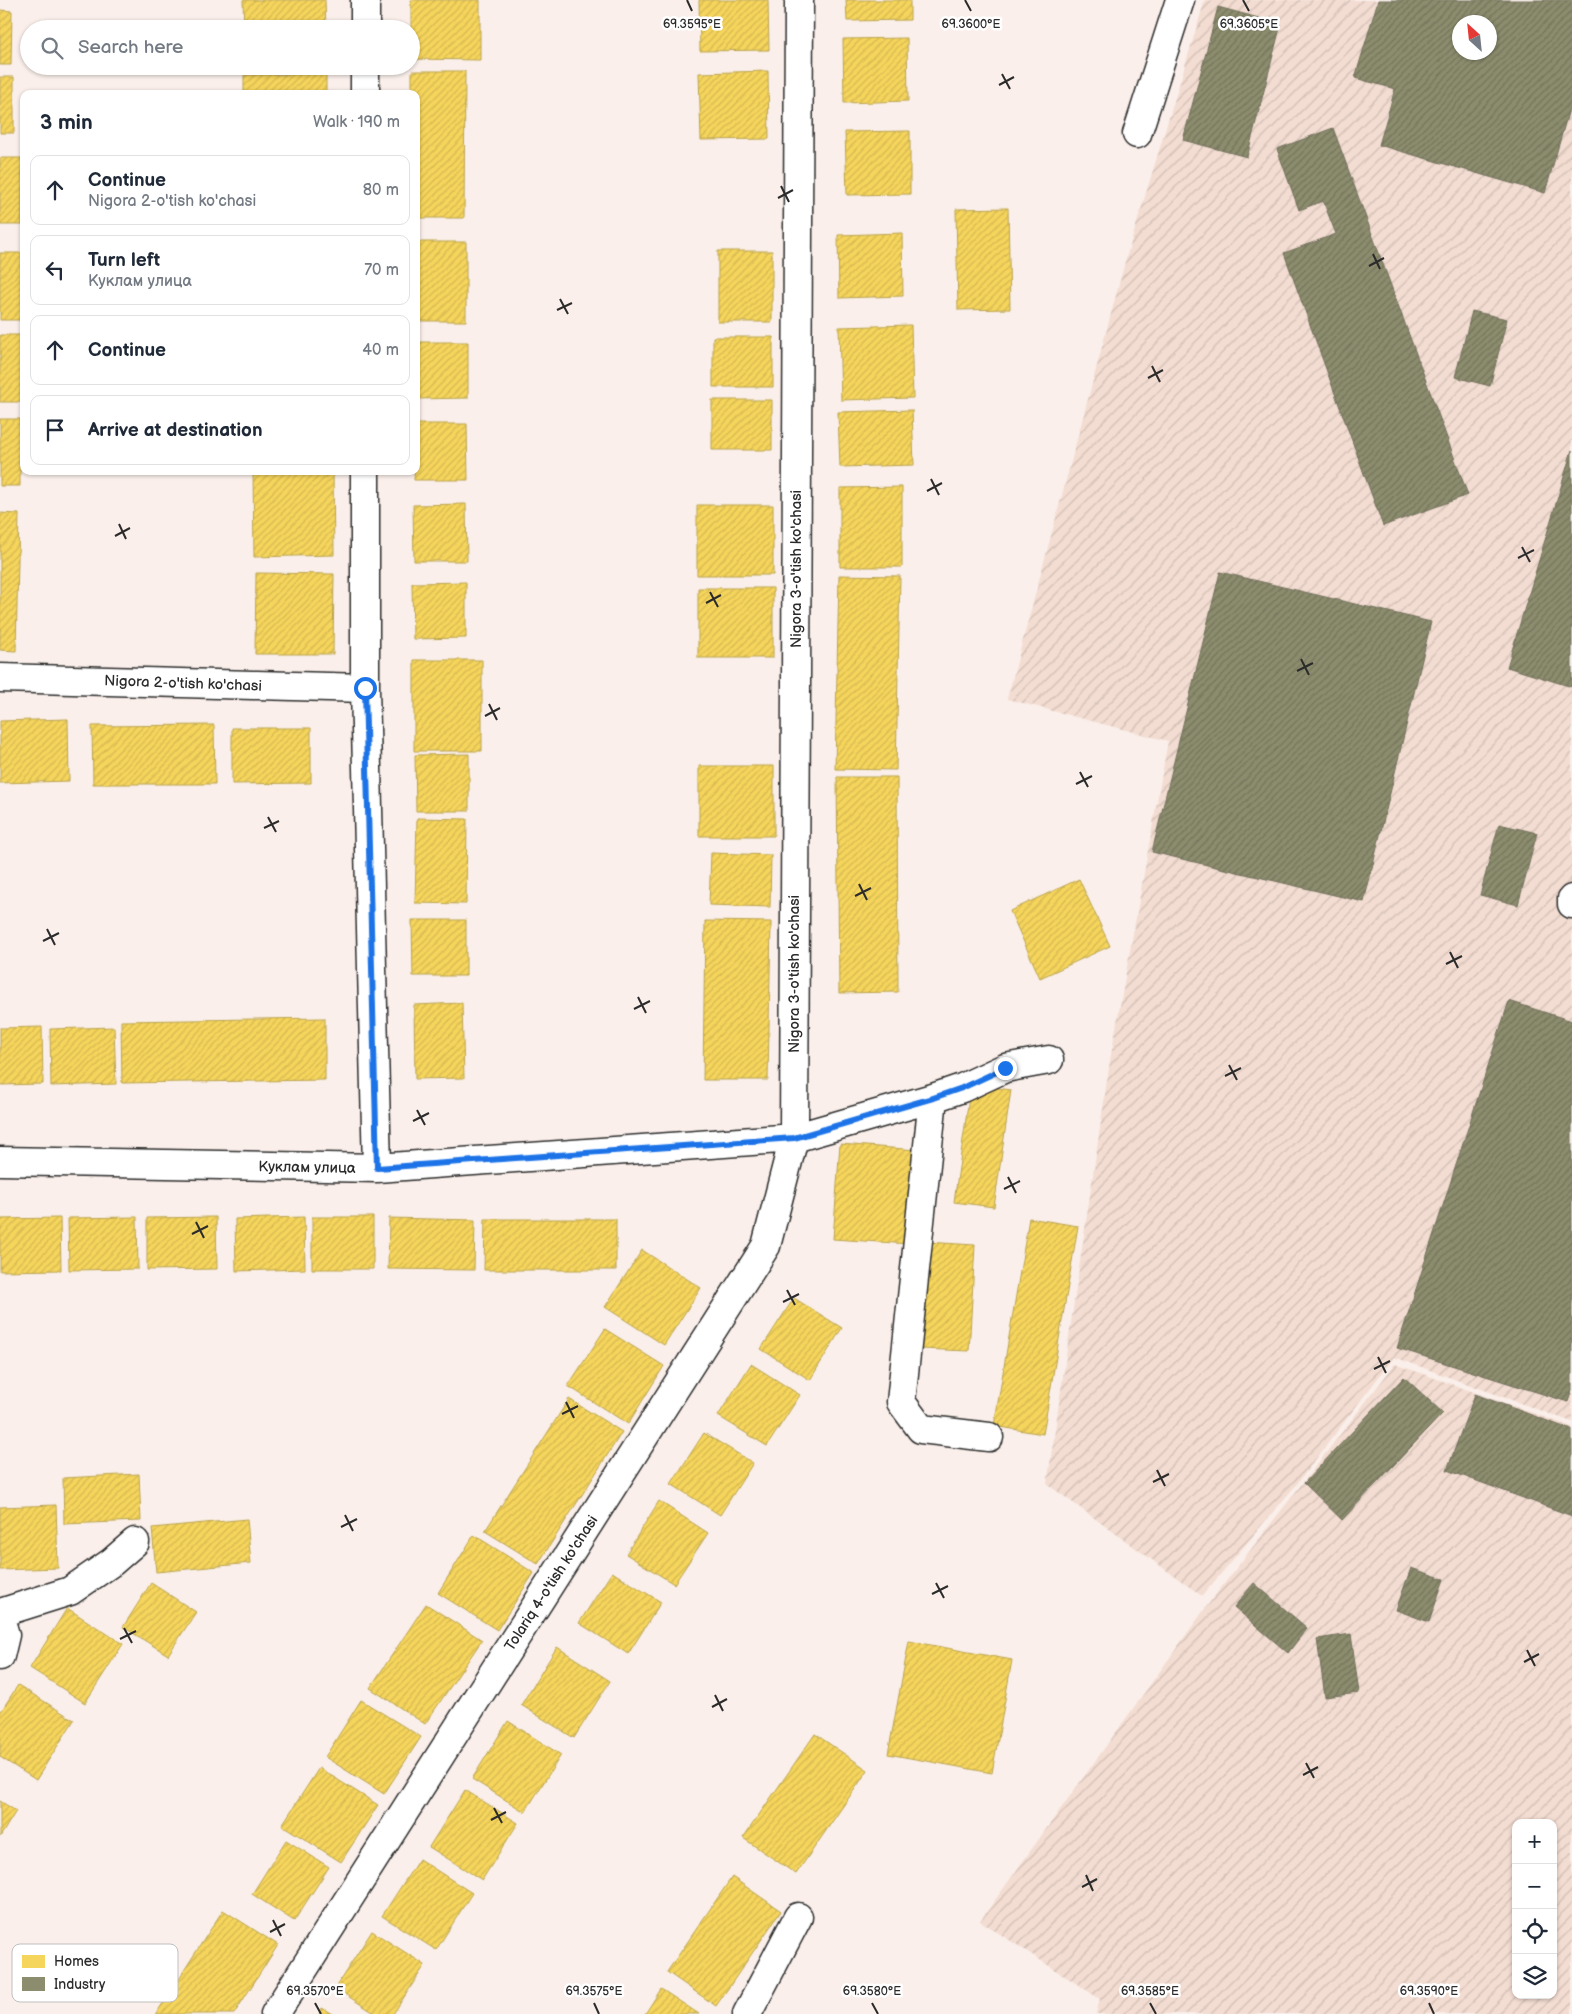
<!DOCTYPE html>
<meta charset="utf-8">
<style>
body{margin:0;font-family:"Balsamiq Sans",sans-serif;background:#f6f6f7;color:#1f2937}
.controls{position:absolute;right:15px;bottom:15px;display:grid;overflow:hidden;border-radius:10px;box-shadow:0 1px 4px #0004}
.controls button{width:45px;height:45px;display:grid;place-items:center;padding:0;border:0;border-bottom:1px solid #e0e1e3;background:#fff;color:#1f2937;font:25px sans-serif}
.compass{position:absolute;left:1452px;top:15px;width:45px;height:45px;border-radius:50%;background:#fff;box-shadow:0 1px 4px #0004;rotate:333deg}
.stop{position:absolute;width:15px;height:15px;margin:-11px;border:4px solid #1a73e8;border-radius:50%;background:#fff}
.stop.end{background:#1a73e8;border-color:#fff;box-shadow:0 1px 5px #0008}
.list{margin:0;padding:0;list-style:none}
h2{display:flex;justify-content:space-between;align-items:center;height:65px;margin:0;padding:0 20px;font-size:21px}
h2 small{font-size:16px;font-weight:400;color:#747a83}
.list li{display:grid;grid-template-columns:32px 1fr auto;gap:15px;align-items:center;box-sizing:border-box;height:70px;margin:0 10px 10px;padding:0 10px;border:1px solid #e0e1e3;border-radius:10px}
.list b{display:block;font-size:19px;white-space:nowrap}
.list p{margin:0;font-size:16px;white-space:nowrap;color:#747a83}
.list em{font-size:16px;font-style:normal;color:#747a83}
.icon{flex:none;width:28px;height:28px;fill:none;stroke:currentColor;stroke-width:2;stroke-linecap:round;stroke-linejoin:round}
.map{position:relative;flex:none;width:1572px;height:2014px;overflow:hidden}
.search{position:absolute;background:#fff;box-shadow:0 1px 4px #0004;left:20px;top:20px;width:400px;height:55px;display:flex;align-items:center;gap:12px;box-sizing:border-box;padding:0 18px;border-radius:28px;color:#747a83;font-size:19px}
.panel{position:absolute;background:#fff;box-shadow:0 1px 4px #0004;left:20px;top:90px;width:400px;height:385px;border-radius:10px}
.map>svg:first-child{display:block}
.industrial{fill:url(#industrial-furrows);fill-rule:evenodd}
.homes{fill:url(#homes-hatch);stroke:#b9a24d}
.industry{fill:url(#industry-hatch);stroke:#6f6f5a;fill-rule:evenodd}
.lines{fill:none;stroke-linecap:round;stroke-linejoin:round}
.minor-casing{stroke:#2b2b2b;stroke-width:31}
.minor{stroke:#fff;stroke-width:28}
.route{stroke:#1a73e8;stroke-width:6}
.ticks{fill:none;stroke:#2b2b2b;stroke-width:2}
.labels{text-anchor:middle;stroke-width:5;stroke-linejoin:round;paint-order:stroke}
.street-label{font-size:15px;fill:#2b2b2b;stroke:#fff}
.key{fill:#fff;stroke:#bfbfbf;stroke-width:1}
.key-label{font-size:14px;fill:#2b2b2b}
.ticks-label{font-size:12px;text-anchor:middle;fill:#2b2b2b;stroke:#fff;stroke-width:5;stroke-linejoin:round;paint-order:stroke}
</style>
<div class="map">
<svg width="1572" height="2014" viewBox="0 0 1572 2014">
<defs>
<pattern id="industrial-furrows" width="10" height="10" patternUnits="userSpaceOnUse" patternTransform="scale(1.25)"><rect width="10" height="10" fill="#f3dcd1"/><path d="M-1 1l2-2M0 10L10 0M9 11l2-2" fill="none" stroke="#d0bdb4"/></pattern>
<pattern id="homes-hatch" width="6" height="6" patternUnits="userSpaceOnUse" patternTransform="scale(1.25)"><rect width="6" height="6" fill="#f6d55c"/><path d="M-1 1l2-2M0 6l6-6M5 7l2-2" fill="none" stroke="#d3b750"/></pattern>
<pattern id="industry-hatch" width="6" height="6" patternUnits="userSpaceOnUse" patternTransform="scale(1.25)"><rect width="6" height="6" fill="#8c8c6e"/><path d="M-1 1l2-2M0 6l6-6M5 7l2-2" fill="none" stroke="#73735b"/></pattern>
</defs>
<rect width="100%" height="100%" fill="#faefea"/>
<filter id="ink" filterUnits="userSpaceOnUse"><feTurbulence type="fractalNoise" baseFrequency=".02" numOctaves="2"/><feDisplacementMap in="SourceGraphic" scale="10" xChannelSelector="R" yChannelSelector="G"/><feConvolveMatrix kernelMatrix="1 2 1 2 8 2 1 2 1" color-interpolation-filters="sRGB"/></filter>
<g filter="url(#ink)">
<path class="industrial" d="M1205,0h367v1422l-178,-65 -98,128 -94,111 -155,-112 63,-423 58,-320 -161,-42 118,-437zM1460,22h30v30h-30z
M1395,1364l177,63v587h-476l4,-15 -120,-78 227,-315zM1516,1823h37v172h-37z"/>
<path class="homes" d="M243,0h82l1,29h-82z
M411,0h69v60l-69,-1z
M699,0h69l1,50 -69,1z
M846,0h64v20l-63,1z
M0,10l12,1 -1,54h-11z
M907,38l1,63 -64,2 -1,-64z
M412,71h53l-1,147h-48v-124h-4z
M768,71l1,68 -68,1 -2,-67z
M326,74v20h-82v-19z
M0,77h14v56h-14z
M910,131v63l-63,1 -2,-63z
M0,158h22v67h-22z
M1008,208l2,101 -52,1 -2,-101z
M902,233l1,63 -64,2 -1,-63z
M416,242h50v79h-50z
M718,251h54v71h-54z
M0,253h23l-1,67h-22z
M911,325l2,73 -72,2 -2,-73z
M0,335h21v67h-21z
M713,337h60v50h-60z
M416,342h52v56l-52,1z
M712,400h60v50h-60z
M912,410l2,55 -74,2 -2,-55z
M0,419h20v67h-20z
M416,424h51l1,56h-54z
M253,471h80l1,84 -80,2z
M902,487v80h-62v-79z
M466,504l1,57h-53l-1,-56z
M697,505h76v70h-76z
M0,513l19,1 -3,137 -16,-1z
M256,573l78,1 -1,80h-78z
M839,575l61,1 -4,194 -61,-1z
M466,582v56l-53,1 -1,-56z
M698,588h75v70h-75z
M414,660h68v91h-68z
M68,719l1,62 -69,2v-62z
M214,725l1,59h-122l-1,-58z
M232,728h79v55l-79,1z
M469,754v57h-53l-1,-56z
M699,766h75v70h-75z
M837,777h60l1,215 -59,1z
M417,818l50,1 -1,85 -51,-1z
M711,853l60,2 -1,52 -61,-2z
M1079,879l31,67 -70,32 -30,-67z
M412,920h54v56h-53z
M705,921l66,1 -3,158h-65z
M462,1003l2,75 -49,1 -1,-74z
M325,1018v62l-203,3 -1,-62z
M42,1027l1,57 -43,1v-57z
M114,1027l2,57 -65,2 -1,-57z
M971,1084l40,6 -17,117 -40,-5z
M840,1144l77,6 -7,94 -77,-5z
M137,1217l1,52 -69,1 -1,-52z
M216,1217l1,52 -70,1v-52z
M304,1217l1,52 -69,2 -1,-52z
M312,1217h61v52h-61z
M60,1218l1,52 -61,1v-52z
M389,1218l86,2 -1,50 -86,-1z
M1029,1218l49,8 -35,208 -49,-8z
M485,1219h131v51h-132z
M926,1242l49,3 -6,106 -49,-2z
M642,1250l59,38 -37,57 -59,-38z
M794,1298l48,30 -32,52 -49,-31z
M605,1329l59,37 -36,58 -60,-38z
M751,1364l49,31 -33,51 -49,-30z
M569,1399l53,33 -84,132 -53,-33z
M704,1433l49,30 -33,52 -49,-31z
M139,1474l2,47 -77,3 -1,-46z
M659,1501l49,32 -34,51 -48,-30z
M56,1505l2,63 -58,2v-63z
M247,1519l4,44 -95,9 -4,-44z
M474,1535l60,38 -37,57 -59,-37z
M612,1572l49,30 -33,52 -49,-31z
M151,1583l45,29 -28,43 -45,-28z
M426,1604l56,36 -57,84 -55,-36z
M67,1608l56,36 -38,59 -55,-35z
M909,1641l103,19 -20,113 -104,-19z
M557,1647l53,34 -36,57 -53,-33z
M18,1685l56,35 -38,60 -36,-23v-44z
M361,1700l60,37 -37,57 -59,-37z
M508,1721l53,34 -36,57 -53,-33z
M815,1734l53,36 -72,104 -53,-36z
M319,1768l59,37 -37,57 -59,-37z
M465,1790l53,33 -36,57 -53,-33z
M0,1801l16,10 -16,26z
M286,1840l43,27 -35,54 -42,-27z
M419,1859l53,34 -36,57 -54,-34z
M732,1877l49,34 -65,95 -49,-34z
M223,1910l55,35 -44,69h-78z
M372,1931l53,34 -32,49h-17l-41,-26z
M661,1989l38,25h-54z
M322,2008l10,6h-13z"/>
<path class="industry" d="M1378,0h194v99l-27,94 -166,-48 16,-56 -40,-11zM1460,22h30v30h-30z
M1218,7l63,17 -34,133 -64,-17z
M1333,128l135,367 -85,31 -99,-273 52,-19 -13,-33 -24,9 -22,-61z
M1472,311l35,8 -17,67 -35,-9z
M1572,450v237l-65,-20z
M1220,572l211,50 -67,280 -212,-50z
M1499,824l38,9 -19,72 -38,-10z
M1509,1001l63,20v369l-4,12 -171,-54z
M1404,1377l39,36 -101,107 -38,-37z
M1475,1394l97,36v86l-125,-46z
M1411,1568l33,11 -15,43 -33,-12z
M1254,1583l53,45 -19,25 -54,-46z
M1351,1634l8,59 -34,4 -8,-58z"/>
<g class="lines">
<g class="minor-casing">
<path id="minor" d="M365,0v29
M365,66v28
M1137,134l43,-134
M365,471v217l12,480
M0,678l365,10
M1572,899v5
M933,1098l29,-10 43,-20 44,-8
M0,1161l377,7 417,-30 139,-40 -32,304 20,27 68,8
M0,1613l70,-22 42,-29 23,-20
M0,1618l5,17 -5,21
M275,2014l491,-768 28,-108 5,-1138
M747,2014l51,-97"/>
</g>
<use href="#minor" class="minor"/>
</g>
</g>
<g class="lines" filter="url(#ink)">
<path class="route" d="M365,688l12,480 417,-30 139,-40 29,-10 43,-20"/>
</g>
<path class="ticks" d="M687,0l5,11M965,0l6,11M1243,0l6,11M1002,74l8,15M999,85l15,-8M781,186l8,16M778,198l15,-8M1373,254l7,15M1369,266l15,-8M560,299l8,15M557,310l15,-7M1152,366l8,16M1148,378l15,-8M931,479l8,16M927,491l15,-8M119,524l7,15M115,536l15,-8M1522,547l8,15M1518,558l16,-8M710,592l8,15M706,603l15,-8M1301,659l8,16M1297,671l16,-8M489,704l8,16M485,716l15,-8M1080,772l8,15M1076,784l16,-8M268,817l8,15M264,828l15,-7M859,884l8,16M855,896l16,-8M47,929l8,16M43,941l16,-8M1450,952l8,16M1446,964l16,-8M638,997l8,16M634,1009l16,-8M1229,1065l8,15M1225,1076l16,-8M417,1110l8,15M413,1121l16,-8M1008,1177l8,16M1004,1189l16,-8M196,1222l8,16M192,1234l16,-8M787,1290l8,15M783,1302l16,-8M1378,1357l8,16M1374,1369l16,-8M566,1402l8,16M562,1414l16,-8M1157,1470l8,16M1153,1482l16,-8M345,1515l8,16M341,1527l16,-8M936,1583l8,15M932,1594l16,-8M124,1628l8,15M120,1639l16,-8M1527,1650l8,16M1524,1662l15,-8M715,1695l8,16M712,1707l15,-8M1306,1763l8,15M1303,1775l15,-8M494,1808l8,15M491,1820l15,-8M1086,1875l7,16M1082,1887l15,-8M273,1920l8,16M270,1932l15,-8M315,2003l6,11M594,2003l5,11M872,2003l6,11M1150,2003l6,11M1429,2003l5,11"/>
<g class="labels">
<g class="street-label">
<text transform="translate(796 569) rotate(-90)" y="5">Nigora 3-o'tish ko'chasi</text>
<text transform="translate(183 683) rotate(2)" y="5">Nigora 2-o'tish ko'chasi</text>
<text transform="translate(794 974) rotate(-90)" y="5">Nigora 3-o'tish ko'chasi</text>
<text transform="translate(307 1167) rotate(1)" y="5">Куклам улица</text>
<text transform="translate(551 1583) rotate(-57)" y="5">Tolariq 4-o'tish ko'chasi</text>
</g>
</g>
<rect x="12" y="1944" width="166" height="58" rx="8" class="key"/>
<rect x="22" y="1955" width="23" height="13" fill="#f6d55c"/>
<rect x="22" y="1977" width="23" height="14" fill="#8c8c6e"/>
<g class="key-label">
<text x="54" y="1966">Homes</text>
<text x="54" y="1989">Industry</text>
</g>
<g class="ticks-label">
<text x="692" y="28">69.3595°E</text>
<text x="971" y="28">69.3600°E</text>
<text x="1249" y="28">69.3605°E</text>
<text x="315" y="1995">69.3570°E</text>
<text x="594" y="1995">69.3575°E</text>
<text x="872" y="1995">69.3580°E</text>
<text x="1150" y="1995">69.3585°E</text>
<text x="1429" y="1995">69.3590°E</text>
</g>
</svg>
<div class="controls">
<button>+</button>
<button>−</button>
<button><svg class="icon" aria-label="locate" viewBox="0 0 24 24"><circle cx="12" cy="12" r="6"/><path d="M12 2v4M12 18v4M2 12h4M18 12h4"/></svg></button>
<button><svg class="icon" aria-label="layers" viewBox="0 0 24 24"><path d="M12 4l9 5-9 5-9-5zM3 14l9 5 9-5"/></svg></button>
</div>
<svg class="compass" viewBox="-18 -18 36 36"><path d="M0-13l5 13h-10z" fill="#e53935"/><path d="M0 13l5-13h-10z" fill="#747a83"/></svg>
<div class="stop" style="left:365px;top:688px"></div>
<div class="stop end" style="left:1005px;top:1068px"></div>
<div class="search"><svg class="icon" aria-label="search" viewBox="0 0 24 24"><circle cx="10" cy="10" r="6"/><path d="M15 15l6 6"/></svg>Search here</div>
<section class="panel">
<h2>3 min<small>Walk · 190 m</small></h2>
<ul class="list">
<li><svg class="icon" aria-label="ahead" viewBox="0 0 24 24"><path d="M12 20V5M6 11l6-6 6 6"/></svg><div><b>Continue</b><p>Nigora 2-o'tish ko'chasi</p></div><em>80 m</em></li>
<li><svg class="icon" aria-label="left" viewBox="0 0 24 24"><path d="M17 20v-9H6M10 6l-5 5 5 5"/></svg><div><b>Turn left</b><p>Куклам улица</p></div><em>70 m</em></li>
<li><svg class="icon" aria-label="ahead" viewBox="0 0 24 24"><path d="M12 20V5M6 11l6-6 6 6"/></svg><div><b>Continue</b></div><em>40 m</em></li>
<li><svg class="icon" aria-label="arrive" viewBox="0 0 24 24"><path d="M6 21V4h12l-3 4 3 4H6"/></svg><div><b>Arrive at destination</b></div></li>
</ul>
</section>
</div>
